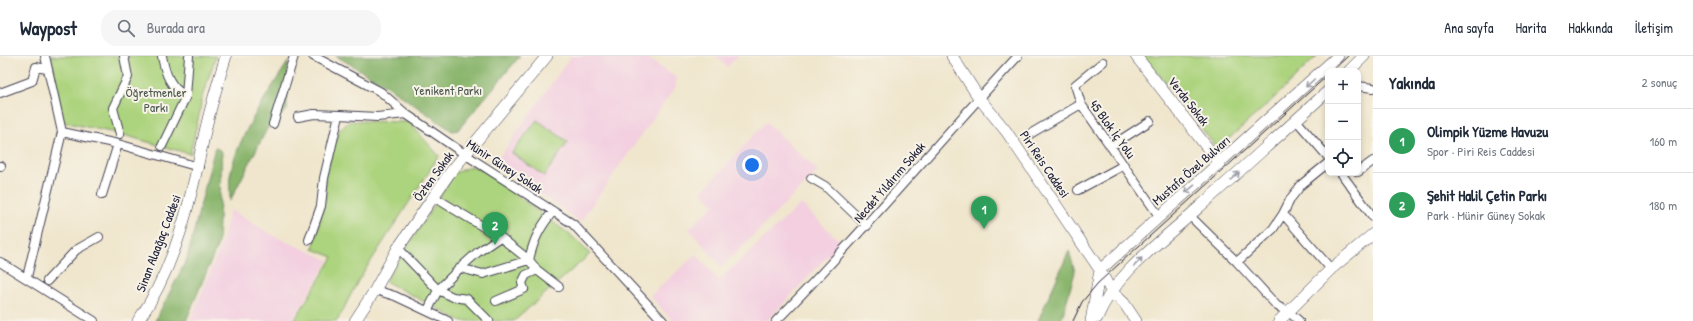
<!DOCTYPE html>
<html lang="tr">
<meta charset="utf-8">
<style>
body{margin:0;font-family:"Patrick Hand",sans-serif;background:#f6f6f7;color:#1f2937}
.controls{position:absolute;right:12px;top:12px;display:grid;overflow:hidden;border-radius:8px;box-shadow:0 2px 6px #0003}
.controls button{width:36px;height:36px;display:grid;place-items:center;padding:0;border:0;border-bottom:1px solid #e0e1e3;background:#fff;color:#1f2937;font:20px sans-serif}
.you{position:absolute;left:752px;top:109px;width:14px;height:14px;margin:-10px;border:3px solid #fff;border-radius:50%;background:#1a73e8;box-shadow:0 0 0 6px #1a73e833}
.badge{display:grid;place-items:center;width:26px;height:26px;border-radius:50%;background:#0f766e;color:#fff;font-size:13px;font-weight:700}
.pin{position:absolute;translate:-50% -33px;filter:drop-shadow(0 1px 2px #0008)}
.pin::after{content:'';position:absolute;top:21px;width:14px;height:12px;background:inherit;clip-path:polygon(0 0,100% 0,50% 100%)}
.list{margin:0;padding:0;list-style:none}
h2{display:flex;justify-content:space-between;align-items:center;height:52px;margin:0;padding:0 16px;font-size:17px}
h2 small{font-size:13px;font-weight:400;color:#747a83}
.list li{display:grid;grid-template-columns:26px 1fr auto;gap:12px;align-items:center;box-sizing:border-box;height:64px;padding:0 16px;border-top:1px solid #e0e1e3}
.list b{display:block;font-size:15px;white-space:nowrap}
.list p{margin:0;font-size:13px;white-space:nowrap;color:#747a83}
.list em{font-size:13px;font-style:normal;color:#747a83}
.icon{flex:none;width:22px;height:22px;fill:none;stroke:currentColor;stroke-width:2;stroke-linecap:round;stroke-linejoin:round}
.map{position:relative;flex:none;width:1373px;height:265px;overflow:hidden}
header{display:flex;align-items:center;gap:24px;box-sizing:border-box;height:56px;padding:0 20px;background:#fff;border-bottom:1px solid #e0e1e3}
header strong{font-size:19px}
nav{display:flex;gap:22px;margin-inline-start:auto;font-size:14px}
.search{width:280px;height:36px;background:#f6f6f7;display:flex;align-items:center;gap:10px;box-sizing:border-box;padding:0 14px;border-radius:16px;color:#747a83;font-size:15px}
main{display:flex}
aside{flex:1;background:#fff}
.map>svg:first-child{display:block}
.built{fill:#f3cfe0}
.green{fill:#acd37d;stroke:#677a5c}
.forest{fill:#89b56c;stroke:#566c54}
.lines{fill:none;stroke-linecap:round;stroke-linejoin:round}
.street-casing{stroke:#413f51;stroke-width:10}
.secondary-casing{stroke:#413f51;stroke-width:12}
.street{stroke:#fff;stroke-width:8}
.secondary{stroke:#fff;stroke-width:11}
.tram{stroke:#22223b;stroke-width:1}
.oneway{stroke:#9c9ca7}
.labels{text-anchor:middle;stroke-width:4;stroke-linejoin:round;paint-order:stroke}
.park-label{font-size:13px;fill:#4b574f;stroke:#f7f3e8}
.street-label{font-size:13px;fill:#22223b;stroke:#f7f3e8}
</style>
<header>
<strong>Waypost</strong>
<div class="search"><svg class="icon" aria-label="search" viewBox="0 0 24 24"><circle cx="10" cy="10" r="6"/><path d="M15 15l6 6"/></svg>Burada ara</div>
<nav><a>Ana sayfa</a><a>Harita</a><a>Hakkında</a><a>İletişim</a></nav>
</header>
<main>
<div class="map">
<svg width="1373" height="265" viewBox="0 0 1373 265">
<rect width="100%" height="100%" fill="#f7f3e8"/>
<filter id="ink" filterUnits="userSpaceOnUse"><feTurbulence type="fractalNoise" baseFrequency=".025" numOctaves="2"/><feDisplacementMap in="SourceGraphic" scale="8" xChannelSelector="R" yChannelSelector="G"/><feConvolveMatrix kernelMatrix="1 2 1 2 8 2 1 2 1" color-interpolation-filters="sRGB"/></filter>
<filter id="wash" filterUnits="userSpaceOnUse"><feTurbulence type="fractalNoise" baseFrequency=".012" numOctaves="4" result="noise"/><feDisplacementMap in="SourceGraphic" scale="16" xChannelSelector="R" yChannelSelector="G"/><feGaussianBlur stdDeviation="0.9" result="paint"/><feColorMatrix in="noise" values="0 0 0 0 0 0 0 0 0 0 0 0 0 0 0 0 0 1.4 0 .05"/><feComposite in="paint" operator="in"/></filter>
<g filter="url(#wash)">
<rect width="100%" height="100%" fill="#f0e6cd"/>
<path class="built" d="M571,0h74l31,22v8l-96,136 -84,-60z
M716,0h22l-11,11z
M766,66l52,49 -96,96 -33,-38 25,-24 -12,-14z
M801,148l40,38 -74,79h-94l-23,-25 46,-42 23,26z
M230,154l48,28 51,22 -37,61h-102l32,-79z"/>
<path class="green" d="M51,0h165l-15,44 -1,11 -10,43 -70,-20 -57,-12z
M1143,0h174l-48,47 -52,46 -34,-46z
M537,64l31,22 -24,34 -32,-23z
M350,65l59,1 30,34 -81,125 -21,40h-43l39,-64 -20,-8 12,-50v-21l14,-48z
M471,110l12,4 90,67 17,17 -76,67h-53l-76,-40 70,-108z"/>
<path class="forest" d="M336,0h184l-62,74 -6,1 -65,-45z
M288,6l-1,48 -19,17 -38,74c0,-8 -1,-17 0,-25 7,-39 37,-81 58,-114z
M215,91l7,5 -4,92 -32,77h-31l32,-62z
M1069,195l6,21 -14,49h-23z"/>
</g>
<g filter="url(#ink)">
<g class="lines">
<g class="street-casing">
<path id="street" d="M45,0l17,76 56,12 81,23
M162,0c3,17 8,32 24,40
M313,0l68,36 25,22 60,41 107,69 90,97
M1358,30l15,2
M0,37l32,-12 4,-14 11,2
M1081,48l-6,-19 28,-23
M298,61l16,-3 25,1
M1296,64l32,37
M273,68l21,-68
M120,78l-7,-26 15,-31 -4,-21
M1030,78l51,-30 78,112
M162,90l24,-50 3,-40
M1111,90l39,-25
M0,110h1
M1358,116l15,-11
M1341,117l32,44
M811,122l14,8 42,40
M1078,134l46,-25
M102,139l16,-51
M434,141l66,40
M1283,158l48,55
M1190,160l47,46 40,44 12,6 10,9
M309,184l12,-34 3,-28 15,-63 38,2 29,-3
M398,192l40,42 15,7 14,2 22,22
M0,206l94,59
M1237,206l36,-33 10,-15 8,-16 11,-14 26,-21
M460,212l18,-16 22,-15 29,23 8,10
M27,221l35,-145
M47,225l29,-31 23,-13
M375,234l20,6 53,25
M496,245l28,-12 -2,-6 4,-8 11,-5 22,17
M428,254l10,-20 22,-22 23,6 46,-14c5,-22 11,-32 24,-49
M776,265c84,-85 160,-177 242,-265"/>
</g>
<g class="secondary-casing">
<path id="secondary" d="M952,0l27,42 27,33 94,139 11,21 13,12 12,18
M1136,0l84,108
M1349,15l15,-15
M1097,262c19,-46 64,-76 100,-109 44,-39 87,-78 131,-118
M138,265c38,-54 53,-122 66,-185 6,-27 14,-54 22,-80
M355,265l20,-31 23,-42 51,-74 98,-118
M1091,265l9,-51 238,-214
M1279,265l52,-52 42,-35"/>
</g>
<use href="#street" class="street"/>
<use href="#secondary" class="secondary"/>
<path class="tram" d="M1332,15l16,-15
M1073,265l9,-19 16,-19 230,-208"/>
</g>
<defs><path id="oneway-shaft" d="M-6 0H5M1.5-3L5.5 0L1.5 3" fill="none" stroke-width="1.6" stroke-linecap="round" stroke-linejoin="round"/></defs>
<g class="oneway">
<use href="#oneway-shaft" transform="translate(1310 27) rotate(138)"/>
<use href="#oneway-shaft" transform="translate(1235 120) rotate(-42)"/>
<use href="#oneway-shaft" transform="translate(1190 133) rotate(140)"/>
<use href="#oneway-shaft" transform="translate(1138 206) rotate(-47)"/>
</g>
</g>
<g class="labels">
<g class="park-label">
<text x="448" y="39">Yenikent Parkı</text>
<text x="156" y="41">Öğretmenler<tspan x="156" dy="15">Parkı</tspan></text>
</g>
<g class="street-label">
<text transform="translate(1189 45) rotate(52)" y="5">Verda Sokak</text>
<text transform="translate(1113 73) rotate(54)" y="5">45 Blok İç Yolu</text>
<text transform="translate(1045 108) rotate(56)" y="5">Piri Reis Caddesi</text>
<text transform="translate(505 110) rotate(33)" y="5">Münir Güney Sokak</text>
<text transform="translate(1191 114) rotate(-41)" y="5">Mustafa Özel Bulvarı</text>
<text transform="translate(433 120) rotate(-54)" y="5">Özten Sokak</text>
<text transform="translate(889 126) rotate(-49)" y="5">Necdet Yıldırım Sokak</text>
<text transform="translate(158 187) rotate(-69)" y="5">Sinan Alaağaç Caddesi</text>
</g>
</g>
</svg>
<div class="controls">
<button>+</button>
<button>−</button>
<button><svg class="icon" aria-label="locate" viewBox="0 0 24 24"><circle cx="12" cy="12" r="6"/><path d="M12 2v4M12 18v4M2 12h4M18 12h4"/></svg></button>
</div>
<div class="you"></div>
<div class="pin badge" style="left:984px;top:173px;background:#2e9e5b">1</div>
<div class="pin badge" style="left:495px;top:189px;background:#2e9e5b">2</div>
</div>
<aside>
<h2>Yakında<small>2 sonuç</small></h2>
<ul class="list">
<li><span class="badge" style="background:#2e9e5b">1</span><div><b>Olimpik Yüzme Havuzu</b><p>Spor · Piri Reis Caddesi</p></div><em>160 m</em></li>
<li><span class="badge" style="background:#2e9e5b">2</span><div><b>Şehit Halil Çetin Parkı</b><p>Park · Münir Güney Sokak</p></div><em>180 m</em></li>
</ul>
</aside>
</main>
